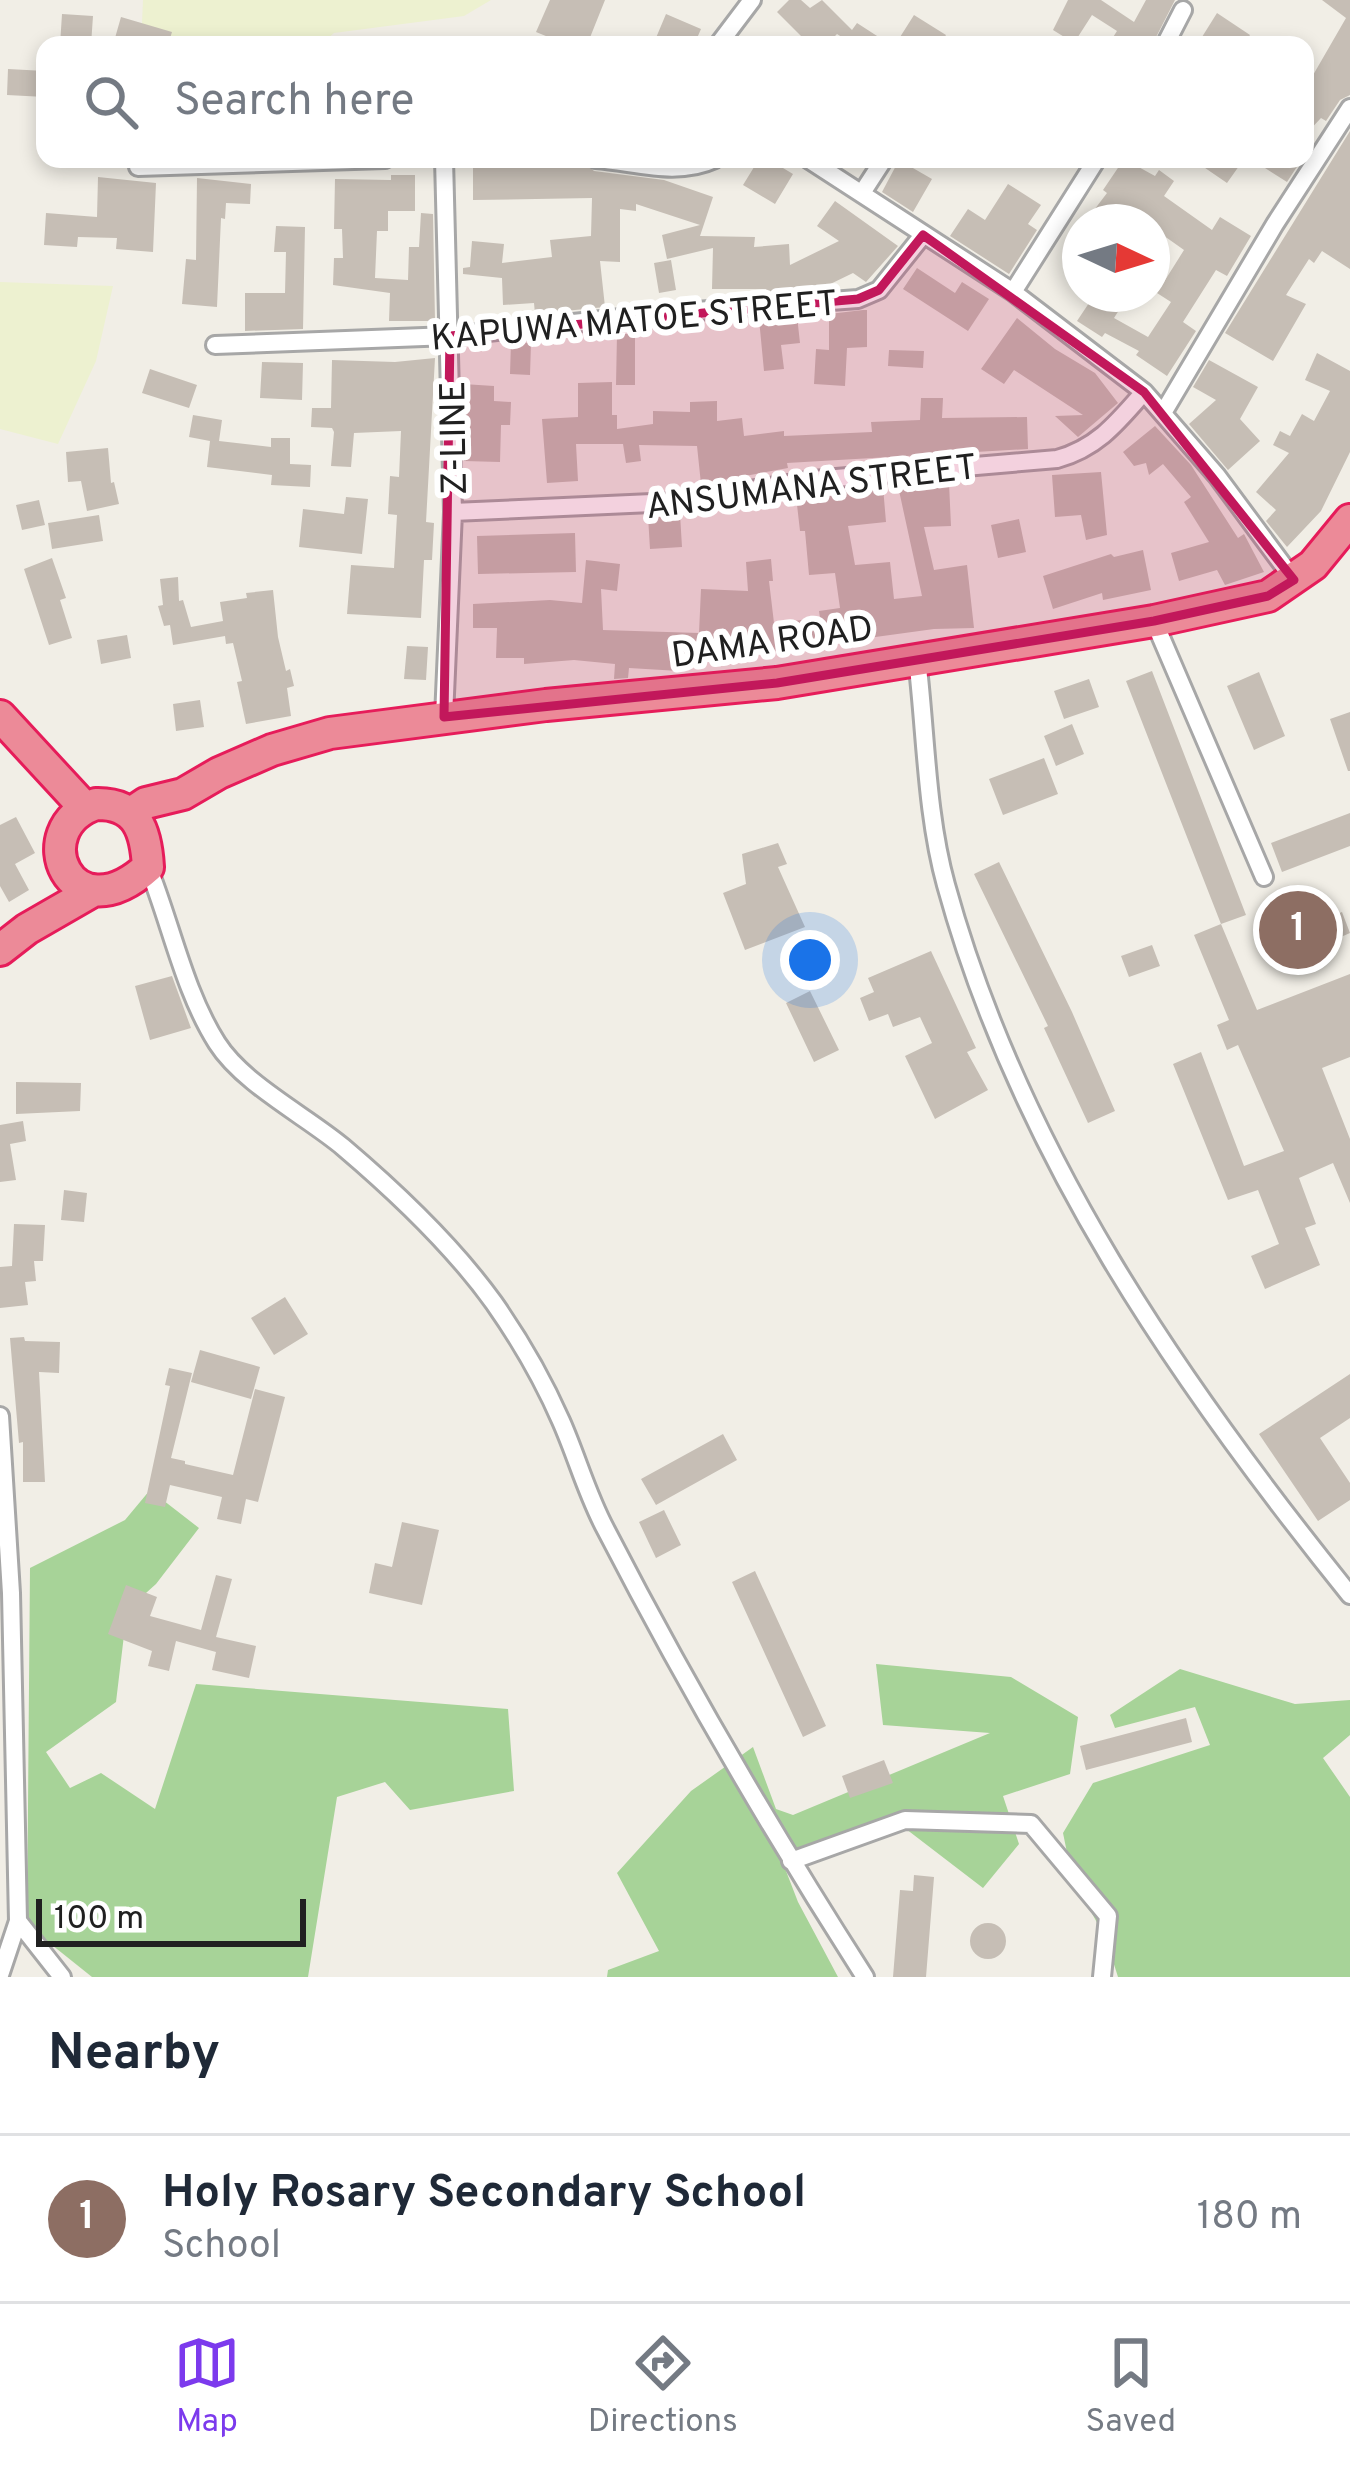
<!DOCTYPE html>
<style>
body{margin:0;font-family:Overpass,sans-serif;background:#f6f6f7;color:#1f2937}
.compass{position:absolute;left:1062px;top:204px;width:108px;height:108px;border-radius:50%;background:#fff;box-shadow:0 6px 18px #0003;rotate:94deg}
.scale{position:absolute;left:36px;bottom:30px;width:270px;box-sizing:border-box;padding-left:12px;border:6px solid #202020;border-top:0;font-size:33px;line-height:42px;white-space:nowrap;color:#202020;-webkit-text-stroke:9px #fff;paint-order:stroke}
.you{position:absolute;left:810px;top:960px;width:42px;height:42px;margin:-30px;border:9px solid #fff;border-radius:50%;background:#1a73e8;box-shadow:0 0 0 18px #1a73e833}
.badge{display:grid;place-items:center;width:78px;height:78px;border-radius:50%;background:#7c3aed;color:#fff;font-size:39px;font-weight:700}
.pin{position:absolute;translate:-50% -50%;border:6px solid #fff;box-shadow:0 3px 12px #0006}
.list{margin:0;padding:0;list-style:none}
h2{display:flex;justify-content:space-between;align-items:center;height:156px;margin:0;padding:0 48px;font-size:51px}
h2 small{font-size:39px;font-weight:400;color:#747a83}
.list li{display:grid;grid-template-columns:78px 1fr auto;gap:36px;align-items:center;box-sizing:border-box;height:168px;padding:0 48px;border-top:3px solid #e0e1e3}
.list b{display:block;font-size:45px;white-space:nowrap}
.list p{margin:0;font-size:39px;white-space:nowrap;color:#747a83}
.list em{font-size:39px;font-style:normal;color:#747a83}
.icon{flex:none;width:66px;height:66px;fill:none;stroke:currentColor;stroke-width:2;stroke-linecap:round;stroke-linejoin:round}
.map{position:relative;flex:none;width:1350px;height:1977px;overflow:hidden}
.search{position:absolute;background:#fff;box-shadow:0 6px 18px #0003;left:36px;right:36px;top:36px;height:132px;display:flex;align-items:center;gap:30px;box-sizing:border-box;padding:0 42px;border-radius:24px;color:#747a83;font-size:45px}
.sheet{height:324px;background:#fff}
nav{display:flex;justify-content:space-around;align-items:center;box-sizing:border-box;height:168px;border-top:3px solid #e0e1e3;background:#fff;font-size:33px;color:#747a83}
nav a{display:grid;justify-items:center;gap:6px}
nav .on{color:#7c3aed}
.map>svg:first-child{display:block}
.farmland{fill:#edf1d0}
.forest{fill:#a7d398}
.building{fill:#c6beb5}
.lines{fill:none;stroke-linecap:round;stroke-linejoin:round}
.street-casing{stroke:#a7a7a7;stroke-width:22}
.highway-casing{stroke:#e61c5a;stroke-width:36}
.street{stroke:#fff;stroke-width:16}
.highway{stroke:#ec8a98;stroke-width:30}
.marked{fill:#c2185b;fill-opacity:0.2;stroke:#c2185b;stroke-width:9;stroke-linejoin:round}
.labels{text-anchor:middle;stroke-width:12;stroke-linejoin:round;paint-order:stroke}
.street-label{font-size:36px;fill:#202020;stroke:#fff}
</style>
<div class="map">
<svg width="1350" height="1977" viewBox="0 0 1350 1977">
<rect width="100%" height="100%" fill="#f1eee6"/>
<path class="farmland" d="M143,0h348l-27,16 -130,17 -14,12h-179z
M0,282l113,4 -17,75 -38,83 -58,-15z"/>
<path class="forest" d="M150,1490l49,38 -43,56 -29,26 -11,92 -70,50 24,36 31,-15 54,36 41,-125 312,25 6,82 -104,19 -25,-28 -48,15 -29,180h-216l-65,-52 3,-357 95,-48z
M876,1664l135,13 67,40 -8,57 -67,22 16,48 -36,44 -90,-69 -112,39 17,44 40,75h-231l1,-7 51,-19 -42,-78 74,-82 62,-44 23,62 17,6 197,-82 -107,-8z
M1180,1669l115,35 55,-4v35l-27,23 27,39v180h-232l-12,-38 -34,-62 -9,-44 30,-50 117,-38 -15,-38 -80,21 -5,-13z"/>
<path class="building" d="M550,0h55l-18,45h-19l-32,-13z
M789,0h12l9,8 12,-8 30,30 5,-7 34,22h-37l-17,-11 -11,11h-16l-33,-33z
M1068,0h33l33,22 12,-22h29l-23,45h-44l9,-14 -25,-16 -18,28 -21,-13z
M1322,0h28v95l-10,5 -14,21 -5,-3 -16,17v-46l41,-71z
M1217,13l33,22 -6,10h-47z
M62,14l31,2 -2,29h-31z
M666,14l35,15 -7,16h-41z
M914,15l32,20 -6,10h-45z
M121,17l51,15 -4,13h-55z
M8,69l37,2v26l-38,-2z
M1350,131v138l-28,-18 -8,12 -5,-4 -23,36 20,9 -33,57 -48,-28z
M759,159h9l25,15 -18,30 -32,-19z
M1124,159l31,17 4,-6 15,11 -10,15 48,34 8,-13 31,19 -24,40 -11,-6 -33,52 13,9 -29,45 -31,-21 3,-4 -34,-18 -3,4 -25,-16 18,-27h7l19,13 -7,11 34,19 23,-35 -14,-9 27,-43 -24,-17 -8,11v-22h-67l22,-29 -4,-3z
M1192,159h52l-17,24z
M1251,159h51l-15,23z
M899,160l33,19 -19,33 -31,-20z
M583,161l11,10 70,9 49,17 -13,39 55,1 -1,10 35,-3 1,21 49,-24 -22,-15 18,-25 63,45 -32,36 -13,-9 -33,16 -53,4 -1,-4h-54l1,-41 -46,11 -5,-24 38,-10 -64,-21v7l-16,-2v53l-20,-1 5,46 -70,7 -1,-11 -31,2 -1,-27 -39,-4v-6l7,-1 2,-26 32,3 -2,19 50,-6 -2,-17 41,-4 1,-38 -119,2v-37z
M391,175h24v36h-27v20h-11l-2,47 33,2 1,-33h10l2,-34 12,1 2,107h-46l1,-28 -57,-8 1,-27h9l-1,-29h-8l1,-50 56,1z
M98,177l58,6 -3,69 -37,-3 1,-11 -39,-1 -1,10 -33,-2 2,-32 51,4z
M197,178l54,6 -1,20 -24,-1 -1,16 -4,-1 -4,89 -35,-3 4,-45 10,1z
M1008,184l33,21 -13,19 9,6 -28,44 -59,-38 18,-27 17,11z
M276,226l29,1 -2,102 -58,2v-38h40l1,-41h-12z
M671,260l5,30 -17,3 -5,-30z
M917,268l38,25 7,-11 27,17 -21,32 -65,-42z
M863,310h4v37l-20,1 -2,38 -31,-2 2,-35 13,1v-36z
M797,316l3,27 -19,2 3,24 -20,2 -5,-52z
M1017,318l38,31 40,24 23,30 -40,34 -23,-21 28,-1 -69,-45 -10,14 -23,-15z
M617,334h18v51h-19z
M511,342l20,1 -1,32 -20,-1z
M889,350l35,1 -1,17 -35,-2z
M1317,353l33,18v81l-29,59 -34,36 -21,-26 10,-11 -20,-18 33,-39 -16,-8 7,-14 10,5 12,-22 12,7 16,-30 -25,-11z
M435,358l-9,164 8,1 -2,37h-8l-3,58 -74,-4 4,-49 43,3 3,-53 -9,-1 2,-38 9,1 2,-46 -47,2 -3,34 -20,-1 3,-34 -2,-4 -21,-1 1,-19h19l1,-48 63,2z
M1209,360l49,27 -18,32 20,22 -32,29 -39,-46 27,-24 -23,-13z
M262,362l41,1 -1,37 -42,-2z
M150,369l47,16 -8,23 -47,-15z
M612,382v33h5v14l36,-5v-13l37,1v-10l27,-1v20l25,-3 2,18 40,-5v5l88,-4 -1,-10 49,-2 1,-22h22l-1,20 85,-1 1,32 -241,14 1,5 -87,16 -4,-38 -58,-1 2,16 -15,2 -3,-19h-47l2,37 -31,2 -5,-64 36,-2v-34z
M463,384l31,2v15l17,1 -1,23h-9l-1,37 -36,-1z
M193,415l29,5 -3,21 52,6v-9h19v26l21,1 -1,22 -39,-2 1,-10 -65,-8 3,-26 -21,-4z
M1155,426l36,39 47,73 6,-4 20,38 -39,13 -8,-15 -38,11 -8,-28 38,-11 -25,-40 7,-5 -28,-33 -14,11 -3,-12 -12,3 -11,-14z
M108,448l3,35 3,-1 5,22 -32,7 -6,-30 -13,1 -2,-30z
M1101,472l6,63 -21,5 -5,-25 -26,2 -3,-42z
M949,483l2,43 -27,1 10,43 33,-5 7,63 -40,1 -198,27v4l-56,-2 -1,13 -50,-3 -1,10 -14,1 1,-15 -41,-4 -50,4v-6h-28l1,-30h-24v-24l77,-4 32,3 4,-43 34,4 -3,27 -16,-2 2,41 96,3 2,-44 47,2 -2,-29 25,-3 2,22h-4l5,42 46,-5 -1,-7 21,-3 -5,-35 -26,2 -4,-44h-5l-4,-35 87,-9 3,35 -38,4 7,39 35,-3 4,37 28,-3 -24,-110z
M346,497l22,2 -6,55 -63,-7 4,-38 41,5z
M39,500l6,25 -23,5 -6,-25z
M680,514l2,33 -32,2 -2,-33z
M99,515l4,26 -51,8 -4,-26z
M1019,519l7,33 -28,6 -7,-33z
M575,533l1,39 -98,2 -1,-38z
M1143,550l8,40 -48,10 -1,-7 -49,16 -10,-33 68,-22 3,3z
M52,558l14,40 -6,2 12,38 -23,7 -25,-76z
M178,577l1,24 4,-1 8,27 32,-6 -3,-19 27,-4 -1,-5 27,-3 5,47 8,34 4,-2 4,17 -7,2 4,28 -45,8 -9,-42 5,-1 -9,-38 -7,1 -1,-8 -52,9 -3,-20 -6,1 -6,-20 5,-1 -3,-26z
M127,635l4,23 -30,6 -4,-24z
M407,646l21,1 -2,33 -22,-1z
M1152,671l94,244 -25,9 -95,-243z
M1259,672l26,64 -31,14 -27,-64z
M1089,679l10,28 -35,12 -10,-28z
M200,700l4,27 -28,4 -3,-27z
M1350,712v59h-2l-18,-52z
M1072,724l12,30 -28,12 -12,-30z
M1044,758l14,36 -55,21 -14,-36z
M1350,813v33l-68,26 -11,-29z
M16,817l19,36 -20,11 14,26 -20,12 -9,-16v-61z
M778,843l9,21 -9,3 27,60 -60,23 -22,-57 23,-9 -4,-30z
M999,862l73,150 43,99 -27,12 -44,-95 4,-2 -74,-152z
M1330,911l2,5 10,-4 8,21 -78,34 -12,-27z
M1221,924l36,86 93,-36v83l-28,11 28,71v64l-17,-40 -34,15 17,46 -11,4 15,37 -55,24 -14,-33 28,-12 -21,-54 -30,10 -55,-136 28,-12 43,114 40,-15 -46,-106 -11,5 -10,-25 12,-5 -35,-85z
M1152,945l8,21 -31,11 -8,-21z
M931,951l45,97 -9,4 21,38 -53,29 -30,-63 27,-13 -12,-26 -27,10 -5,-13 -19,7 -9,-23 14,-6 -6,-14z
M172,976l19,52 -41,12 -15,-54z
M810,991l29,59 -25,12 -28,-59z
M16,1082l65,1 -1,28 -64,3z
M23,1121l3,20 -16,3 6,36 -16,2v-57z
M64,1190l23,3 -3,29 -23,-2z
M14,1224l31,1 -2,36h-9l2,20 -11,1 3,23 -28,3v-41l12,-1z
M285,1297l23,37 -34,21 -23,-37z
M24,1337l1,4 35,1 -1,31 -20,-1 6,110h-22v-40l-4,1 -9,-105z
M200,1350l60,17 -9,32 -60,-17z
M169,1368l23,5 -21,85 14,3v3l48,11 22,-86 30,8 -27,105 -12,-3 -5,25 -24,-5 5,-22 -52,-12 -5,22 -20,-4 25,-117 -5,-1z
M1350,1374v44l-30,20 30,45v17l-32,21 -59,-87z
M723,1434l14,26 -81,45 -15,-26z
M664,1510l17,35 -25,13 -17,-36z
M402,1522l37,8 -17,75 -53,-12 6,-30 17,4z
M755,1571l71,155 -23,11 -71,-155z
M216,1575l16,4 -16,58 40,9 -7,32 -37,-8 4,-18 -40,-11 -7,30 -21,-5 4,-15 -44,-17 18,-49 31,12 -7,19 51,14z
M1186,1718l6,24 -106,28 -6,-24z
M884,1760l9,23 -43,15 -8,-22z
M914,1875l20,2 -8,100h-33l7,-87 13,1z
M970 1941a18 18 0 1 1 36 0a18 18 0 1 1-36 0Z"/>
<g class="lines">
<g class="street-casing">
<path id="street" d="M718,45l34,-45
M1165,45l18,-35
M596,159c40,3 80,18 119,0
M808,159l205,133 131,100 73,84 77,104
M138,167l247,-8
M862,193l22,-34
M1013,292l84,-133
M215,345l235,-9 218,-23 190,-14 21,-9 44,-55
M1163,413l112,-189 75,-116
M453,512l221,-10 139,-22 244,-21c40,-11 60,-36 87,-67
M1154,621l110,256
M917,659c9,74 9,154 29,226 73,266 233,498 404,710
M444,717l9,-205 -9,-353
M148,867c23,57 36,124 69,176 26,41 89,73 126,104 53,45 110,99 151,156 26,37 49,77 67,118 16,36 26,74 45,109 79,153 166,302 259,447
M0,1416l11,177 7,328 -18,54
M791,1861l114,-41 126,4 77,92 -6,61
M18,1921l44,56"/>
</g>
<g class="highway-casing">
<path id="highway" d="M0,716l85,92
M96,804c42,-1 50,28 52,63 -78,71 -124,-39 -52,-63z
M131,813l15,-10 37,-9 36,-21 53,-23 58,-17 216,-28 231,-22 377,-62 114,-25 45,-31 37,-45
M0,950l27,-21 66,-38"/>
</g>
<use href="#street" class="street"/>
<use href="#highway" class="highway"/>
</g>
<path class="marked" d="M923,235l221,157 150,188 -26,16 -114,25 -377,62 -333,34 6,-381 408,-37 21,-9z"/>
<g class="labels">
<g class="street-label">
<text transform="translate(634 319) rotate(-5)" y="13">KAPUWA MATOE STREET</text>
<text transform="translate(452 438) rotate(-91)" y="13">Z-LINE</text>
<text transform="translate(811 485) rotate(-7)" y="13">ANSUMANA STREET</text>
<text transform="translate(772 640) rotate(-8)" y="13">DAMA ROAD</text>
</g>
</g>
</svg>
<svg class="compass" viewBox="-18 -18 36 36"><path d="M0-13l5 13h-10z" fill="#e53935"/><path d="M0 13l5-13h-10z" fill="#747a83"/></svg>
<div class="scale">100 m</div>
<div class="you"></div>
<div class="pin badge" style="left:1298px;top:930px;background:#8d6e63">1</div>
<div class="search"><svg class="icon" aria-label="search" viewBox="0 0 24 24"><circle cx="10" cy="10" r="6"/><path d="M15 15l6 6"/></svg>Search here</div>
</div>
<section class="sheet">
<h2>Nearby<small></small></h2>
<ul class="list">
<li><span class="badge" style="background:#8d6e63">1</span><div><b>Holy Rosary Secondary School</b><p>School</p></div><em>180 m</em></li>
</ul>
</section>
<nav>
<a class="on"><svg class="icon" aria-label="map" viewBox="0 0 24 24"><path d="M3 6l6-2 6 2 6-2v14l-6 2-6-2-6 2zM9 4v14M15 6v14"/></svg>Map</a>
<a><svg class="icon" aria-label="directions" viewBox="0 0 24 24"><path d="M12 3l9 9-9 9-9-9zM9 14v-3h6M13 9l2 2-2 2"/></svg>Directions</a>
<a><svg class="icon" aria-label="saved" viewBox="0 0 24 24"><path d="M7 4h10v16l-5-4-5 4z"/></svg>Saved</a>
</nav>
